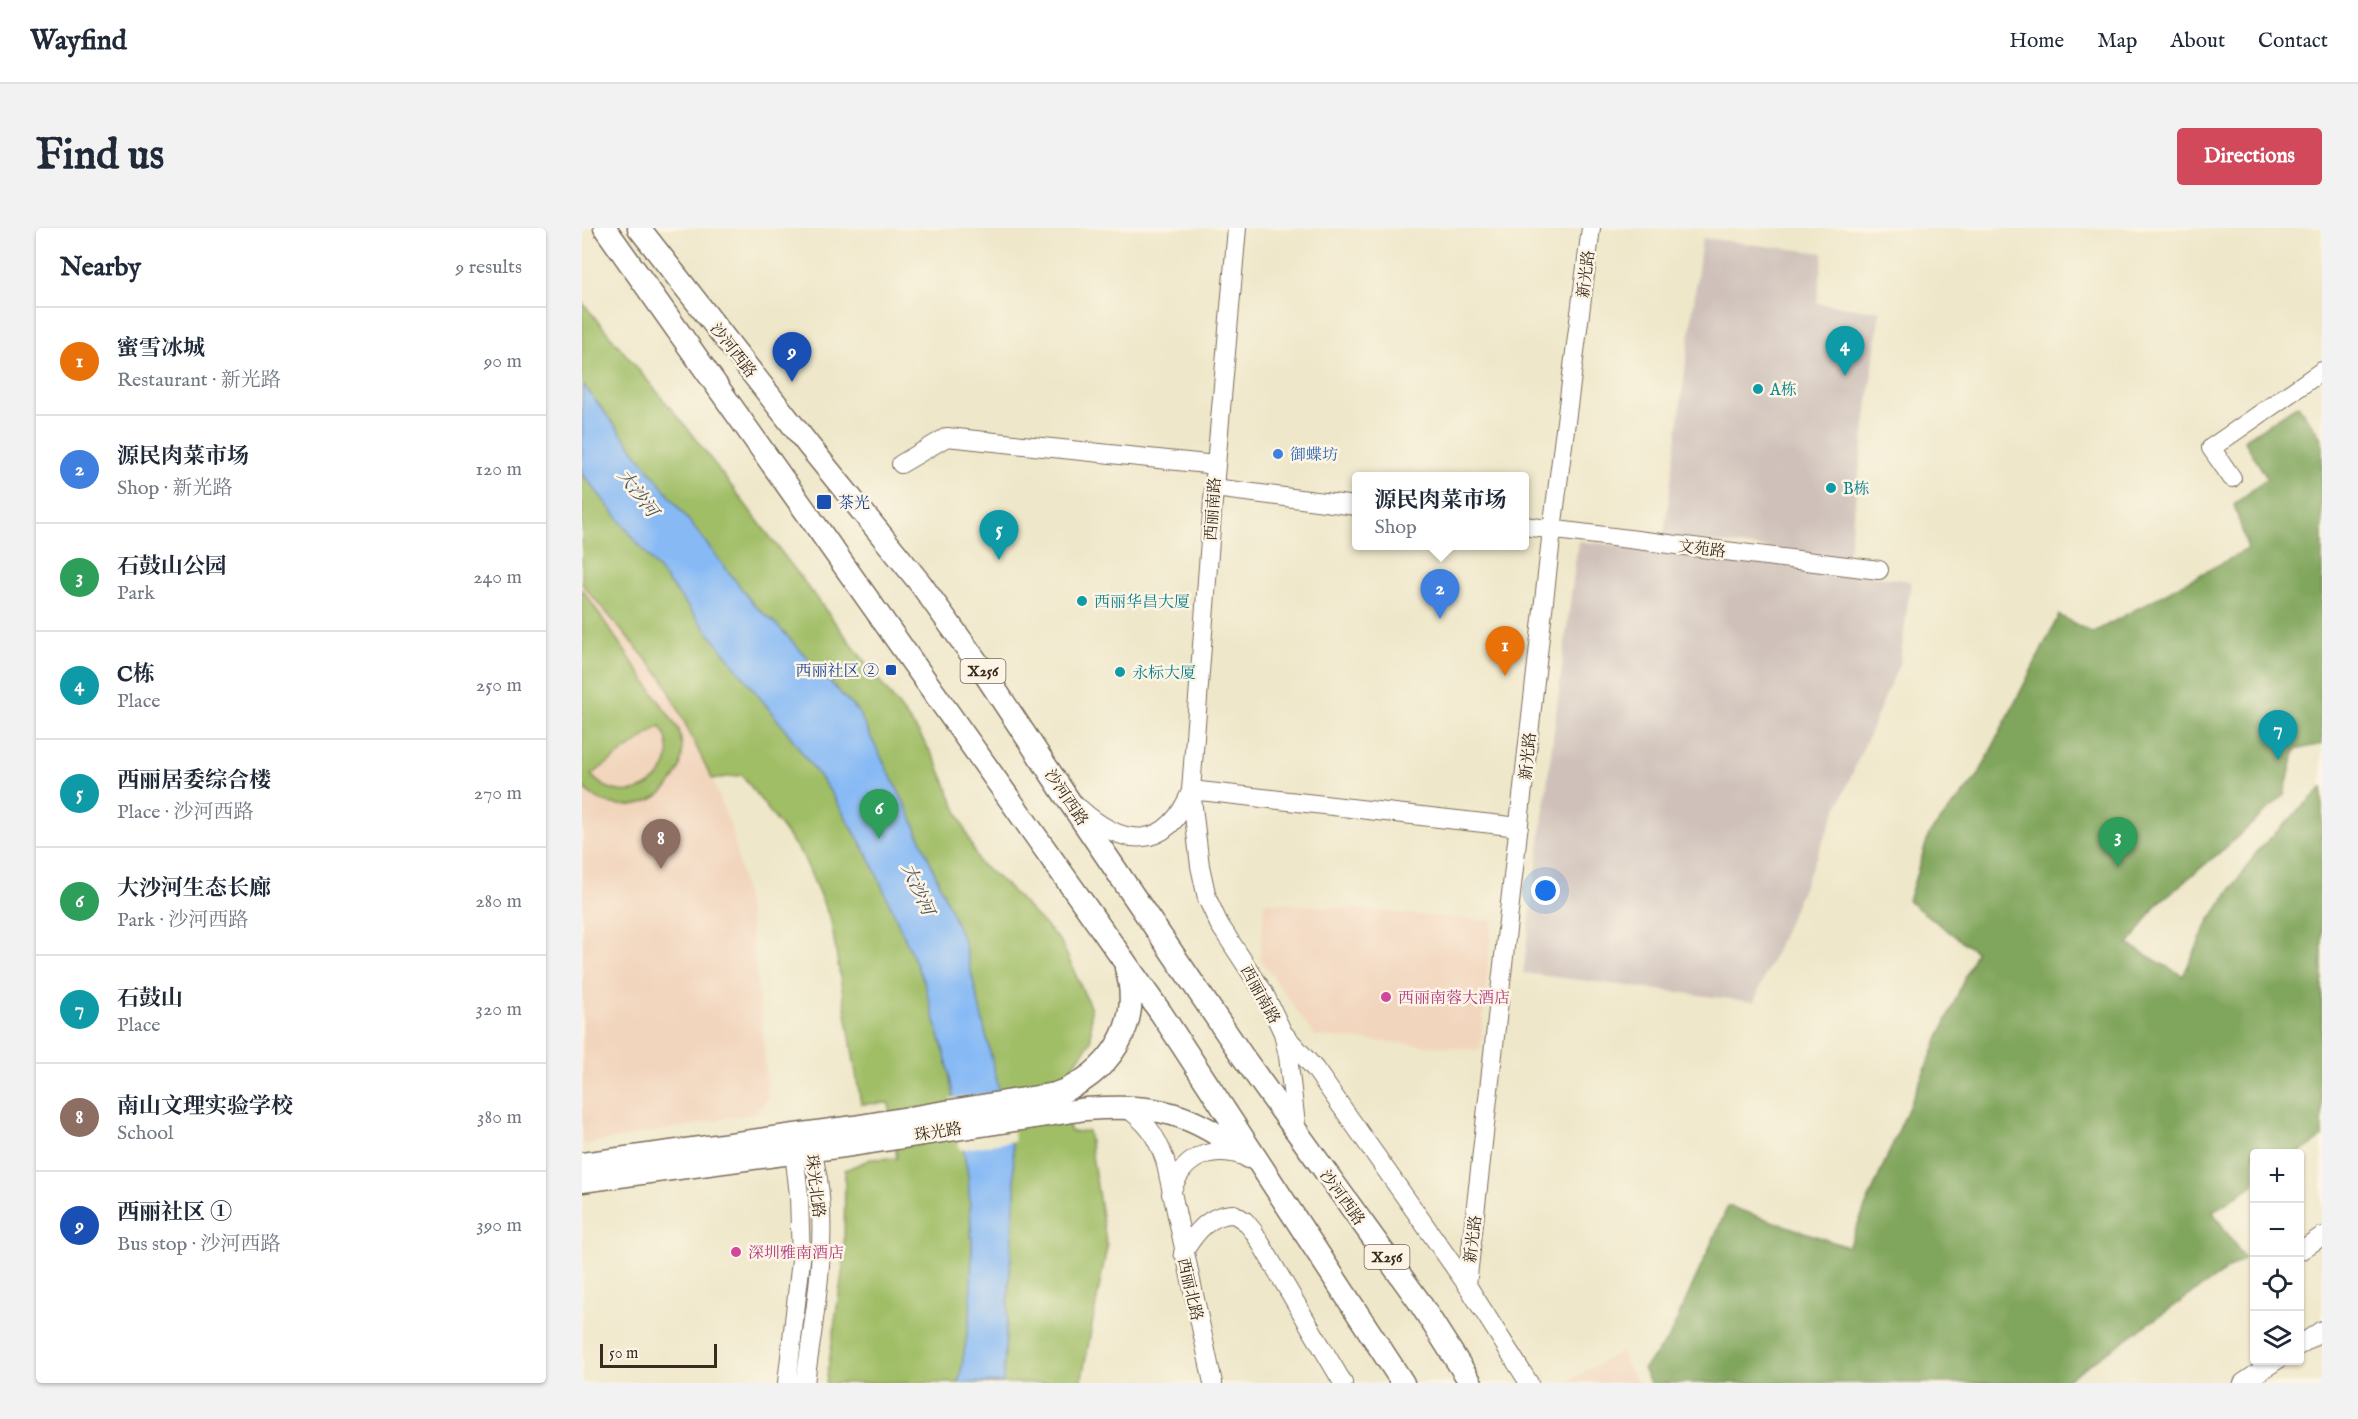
<!DOCTYPE html>
<meta charset="utf-8">
<style>
body{margin:0;font-family:"IM FELL English","Noto Serif SC",serif;background:#f2f2f3;color:#1f2937}
.controls{position:absolute;right:18px;bottom:18px;display:grid;overflow:hidden;border-radius:6px;box-shadow:0 2px 4px #0004}
.controls button{width:54px;height:54px;display:grid;place-items:center;padding:0;border:0;border-bottom:2px solid #e0e1e3;background:#fff;color:#1f2937;font:30px sans-serif}
.scale{position:absolute;left:18px;bottom:15px;width:117px;box-sizing:border-box;padding-left:6px;border:3px solid #3b2a1e;border-top:0;font-size:16px;line-height:21px;white-space:nowrap;color:#3b2a1e;-webkit-text-stroke:4px #fcf5e5;paint-order:stroke}
.you{position:absolute;left:964px;top:663px;width:21px;height:21px;margin:-15px;border:4px solid #fff;border-radius:50%;background:#1a73e8;box-shadow:0 0 0 9px #1a73e833}
.badge{display:grid;place-items:center;width:39px;height:39px;border-radius:50%;background:#d1495b;color:#fff;font-size:20px;font-weight:700}
.pin{position:absolute;translate:-50% -50px;filter:drop-shadow(0 2px 3px #0008)}
.pin::after{content:'';position:absolute;top:32px;width:21px;height:18px;background:inherit;clip-path:polygon(0 0,100% 0,50% 100%)}
.popup{position:absolute;left:770px;top:244px;width:177px;height:78px;box-sizing:border-box;display:grid;place-content:center;border-radius:6px;background:#fff;filter:drop-shadow(0 2px 4px #0005);font-size:20px;white-space:nowrap;color:#747a83}
.popup b{font-size:22px;color:#1f2937}
.popup::after{content:'';position:absolute;left:50%;top:100%;margin-left:-12px;border:12px solid transparent;border-top-color:#fff}
.list{margin:0;padding:0;list-style:none}
h2{display:flex;justify-content:space-between;align-items:center;height:78px;margin:0;padding:0 24px;font-size:26px}
h2 small{font-size:20px;font-weight:400;color:#747a83}
.list li{display:grid;grid-template-columns:39px 1fr auto;gap:18px;align-items:center;box-sizing:border-box;height:108px;padding:0 24px;border-top:2px solid #e0e1e3}
.list b{display:block;font-size:22px;white-space:nowrap}
.list p{margin:0;font-size:20px;white-space:nowrap;color:#747a83}
.list em{font-size:20px;font-style:normal;color:#747a83}
.icon{flex:none;width:33px;height:33px;fill:none;stroke:currentColor;stroke-width:2;stroke-linecap:round;stroke-linejoin:round}
.map{position:relative;flex:none;width:1740px;height:1155px;overflow:hidden;border-radius:6px}
header{display:flex;align-items:center;gap:36px;box-sizing:border-box;height:84px;padding:0 30px;background:#fff;border-bottom:2px solid #e0e1e3}
header strong{font-size:28px}
nav{display:flex;gap:33px;margin-inline-start:auto;font-size:21px}
.intro{display:flex;align-items:center;justify-content:space-between;box-sizing:border-box;height:144px;padding:0 36px}
h1{margin:0;font-size:42px}
.button{padding:15px 27px;border-radius:6px;background:#d1495b;color:#fff;font-size:21px;font-weight:700}
main{display:flex;gap:36px;padding:0 36px}
aside{flex:1;background:#fff;border-radius:6px;box-shadow:0 2px 4px #0004}
.map>svg:first-child{display:block}
.built{fill:#f2d5bd}
.industrial{fill:#cfc1ba}
.green{fill:#a0be66;stroke:#6e7442;stroke-width:1.5;fill-rule:evenodd}
.forest{fill:#80a55b;stroke:#5e683c;stroke-width:1.5}
.water{fill:#87baf5;stroke:#61728a;stroke-width:1.5}
.pier{fill:#eee7c9}
.lines{fill:none;stroke-linecap:round;stroke-linejoin:round}
.minor-casing{stroke:#7a6c5a;stroke-width:20}
.major-casing{stroke:#7a6c5a;stroke-width:25}
.minor{stroke:#fff;stroke-width:18}
.major{stroke:#fff;stroke-width:22}
.culture-dot{fill:#0f9aa8;stroke:#fcf5e5;stroke-width:2}
.shop-dot{fill:#3f7fe0;stroke:#fcf5e5;stroke-width:2}
.transit-dot{fill:#1a4fb4;stroke:#fcf5e5;stroke-width:2}
.hotel-dot{fill:#d1479c;stroke:#fcf5e5;stroke-width:2}
.labels{text-anchor:middle;stroke-width:5;stroke-linejoin:round;paint-order:stroke}
.shield{fill:#fcf5e5;stroke:#75675a;stroke-width:1.5}
.shield-label{font-size:15px;font-weight:bold;fill:#3b2a1e}
.street-label{font-size:16px;fill:#3b2a1e;stroke:#fcf5e5}
.culture-label{font-size:16px;fill:#0d838f;stroke:#fcf5e5;text-anchor:start}
.shop-label{font-size:16px;fill:#366cbe;stroke:#fcf5e5;text-anchor:start}
.transit-label{font-size:16px;fill:#164399;stroke:#fcf5e5;text-anchor:start}
.hotel-label{font-size:16px;fill:#b23c85;stroke:#fcf5e5;text-anchor:start}
.water-label{font-size:18px;font-style:italic;fill:#52555e;stroke:#fcf5e5}
</style>
<header>
<strong>Wayfind</strong>
<nav><a>Home</a><a>Map</a><a>About</a><a>Contact</a></nav>
</header>
<div class="intro"><h1>Find us</h1><a class="button">Directions</a></div>
<main>
<aside>
<h2>Nearby<small>9 results</small></h2>
<ul class="list">
<li><span class="badge" style="background:#e8710a">1</span><div><b>蜜雪冰城</b><p>Restaurant · 新光路</p></div><em>90 m</em></li>
<li><span class="badge" style="background:#3f7fe0">2</span><div><b>源民肉菜市场</b><p>Shop · 新光路</p></div><em>120 m</em></li>
<li><span class="badge" style="background:#2e9e5b">3</span><div><b>石鼓山公园</b><p>Park</p></div><em>240 m</em></li>
<li><span class="badge" style="background:#0f9aa8">4</span><div><b>C栋</b><p>Place</p></div><em>250 m</em></li>
<li><span class="badge" style="background:#0f9aa8">5</span><div><b>西丽居委综合楼</b><p>Place · 沙河西路</p></div><em>270 m</em></li>
<li><span class="badge" style="background:#2e9e5b">6</span><div><b>大沙河生态长廊</b><p>Park · 沙河西路</p></div><em>280 m</em></li>
<li><span class="badge" style="background:#0f9aa8">7</span><div><b>石鼓山</b><p>Place</p></div><em>320 m</em></li>
<li><span class="badge" style="background:#8d6e63">8</span><div><b>南山文理实验学校</b><p>School</p></div><em>380 m</em></li>
<li><span class="badge" style="background:#1a4fb4">9</span><div><b>西丽社区 ①</b><p>Bus stop · 沙河西路</p></div><em>390 m</em></li>
</ul>
</aside>
<div class="map">
<svg width="1740" height="1155" viewBox="0 0 1740 1155">
<rect width="100%" height="100%" fill="#fcf5e5"/>
<filter id="ink" filterUnits="userSpaceOnUse"><feTurbulence type="fractalNoise" baseFrequency=".0167" numOctaves="2"/><feDisplacementMap in="SourceGraphic" scale="12" xChannelSelector="R" yChannelSelector="G"/><feConvolveMatrix kernelMatrix="1 2 1 2 8 2 1 2 1" color-interpolation-filters="sRGB"/></filter>
<filter id="wash" filterUnits="userSpaceOnUse"><feTurbulence type="fractalNoise" baseFrequency=".008" numOctaves="4" result="noise"/><feDisplacementMap in="SourceGraphic" scale="24" xChannelSelector="R" yChannelSelector="G"/><feGaussianBlur stdDeviation="1.35" result="paint"/><feColorMatrix in="noise" values="0 0 0 0 0 0 0 0 0 0 0 0 0 0 0 0 0 1.4 0 .05"/><feComposite in="paint" operator="in"/></filter>
<g filter="url(#wash)">
<rect width="100%" height="100%" fill="#eee7c9"/>
<path class="built" d="M0,356l82,96 48,99 20,51 16,78 13,107 7,84 -12,14 -174,32z
M683,674l227,19 -12,129 -165,-14 -55,-77z
M1038,1124l18,31h-73z"/>
<path class="industrial" d="M1120,10l121,15 -6,50 63,8 -32,247 -184,-22z
M996,313l333,40 -11,81 -146,340 -231,-29z"/>
<path class="green" d="M0,74l106,127 231,304 18,30 42,100 26,21 56,58 30,67v32l-34,47 14,44 17,-1 19,116 -26,136h-255l18,-123 1,-90 26,-11 26,-1 -8,-55 -28,1 -30,-183 -28,-65 -61,-81 -30,4 -48,-99 -82,-96z
M0,361l97,141c2,9 4,18 3,27 -7,49 -68,65 -100,29zM78,498c31,45 -31,91 -69,49z"/>
<path class="forest" d="M1716,177l24,34v305l-27,6 -11,45 -60,54 -68,56 -27,40 54,31 26,-55 50,-72 63,-61v297l-4,2 4,6v45l-23,15 -45,1v30l-41,28 31,46 -182,125h-412l-7,-14 26,-31 59,-132 120,41 128,-295 -68,-51 21,-67 49,-58 81,-161 33,18 156,-84 -14,-44 33,-27 -23,-38z"/>
<path class="water" d="M0,155l173,223 21,18 82,88 51,100 55,130 49,207 2,41 -12,193h-44l11,-66 2,-73 -4,-69 -21,-112 -23,-81 -54,-123 -38,-65 -44,-61 -206,-260z"/>
<path class="pier" d="M422,865l11,48 -55,9 -10,-52z"/>
</g>
<g filter="url(#ink)">
<g class="lines">
<g class="minor-casing">
<path id="minor" d="M655,0l-23,260 -23,302 9,76 7,32 12,26 45,69 19,40 5,23 9,77
M319,236l46,-27 269,28
M1650,250l-21,-30 111,-77
M632,260l142,18
M942,298l355,44
M609,562l328,37
M497,580c43,39 87,45 112,-17
M702,806l31,35 152,216 62,98
M542,878c23,16 32,29 41,54l48,223
M589,966c10,-37 40,-50 75,-37
M1718,1023l22,-15
M601,1025c12,-20 26,-39 51,-39l11,7 9,11 89,151
M885,1057l85,-755 39,-302
M1718,1117l22,-15
M205,1155l14,-123 -2,-65 -5,-43 7,-11
M223,1155c9,-67 23,-136 13,-204 -3,-14 -4,-27 -11,-40
M1661,1155l34,-23"/>
</g>
<g class="major-casing">
<path id="major" d="M23,0l556,785 242,370
M57,0l170,218 111,137 59,82 86,130 178,262 175,243 53,83
M0,936l272,-37 201,-33c53,-18 89,-70 71,-126
M0,953l262,-35 242,-37c71,-5 106,3 163,48"/>
</g>
<use href="#minor" class="minor"/>
<use href="#major" class="major"/>
</g>
</g>
<g class="culture-dot">
<circle cx="1176" cy="161" r="6"/>
<circle cx="1249" cy="260" r="6"/>
<circle cx="500" cy="373" r="6"/>
<circle cx="538" cy="444" r="6"/>
</g>
<circle class="shop-dot" cx="696" cy="226" r="6"/>
<g class="transit-dot">
<rect x="234" y="266" width="16" height="16" rx="3"/>
<rect x="303" y="436" width="12" height="12" rx="3"/>
</g>
<g class="hotel-dot">
<circle cx="804" cy="769" r="6"/>
<circle cx="154" cy="1024" r="6"/>
</g>
<g class="labels">
<g class="shield">
<rect x="378.5" y="431" width="45" height="24" rx="4.5"/>
<rect x="782.5" y="1017" width="45" height="24" rx="4.5"/>
</g>
<g class="shield-label">
<text x="401" y="448">X256</text>
<text x="805" y="1034">X256</text>
</g>
<g class="street-label">
<text transform="translate(1003 46) rotate(-83)" y="6">新光路</text>
<text transform="translate(152 122) rotate(52)" y="6">沙河西路</text>
<text transform="translate(630 281) rotate(-86)" y="6">西丽南路</text>
<text transform="translate(1120 320) rotate(7)" y="6">文苑路</text>
<text transform="translate(945 528) rotate(-84)" y="6">新光路</text>
<text transform="translate(485 569) rotate(56)" y="6">沙河西路</text>
<text transform="translate(679 766) rotate(61)" y="6">西丽南路</text>
<text transform="translate(356 903) rotate(-9)" y="6">珠光路</text>
<text transform="translate(234 958) rotate(83)" y="6">珠光北路</text>
<text transform="translate(761 969) rotate(54)" y="6">沙河西路</text>
<text transform="translate(890 1011) rotate(-83)" y="6">新光路</text>
<text transform="translate(609 1061) rotate(77)" y="6">西丽北路</text>
</g>
<g class="culture-label">
<text x="1188" y="167">A栋</text>
<text x="1261" y="266">B栋</text>
<text x="512" y="379">西丽华昌大厦</text>
<text x="550" y="450">永标大厦</text>
</g>
<g class="shop-label">
<text x="708" y="232">御蝶坊</text>
</g>
<g class="transit-label">
<text x="256" y="280">茶光</text>
<text x="297" y="448" text-anchor="end">西丽社区 ②</text>
</g>
<g class="hotel-label">
<text x="816" y="775">西丽南蓉大酒店</text>
<text x="166" y="1030">深圳雅南酒店</text>
</g>
<g class="water-label">
<text transform="translate(56 265) rotate(53)" y="6">大沙河</text>
<text transform="translate(336 661) rotate(66)" y="6">大沙河</text>
</g>
</g>
</svg>
<div class="controls">
<button>+</button>
<button>−</button>
<button><svg class="icon" aria-label="locate" viewBox="0 0 24 24"><circle cx="12" cy="12" r="6"/><path d="M12 2v4M12 18v4M2 12h4M18 12h4"/></svg></button>
<button><svg class="icon" aria-label="layers" viewBox="0 0 24 24"><path d="M12 4l9 5-9 5-9-5zM3 14l9 5 9-5"/></svg></button>
</div>
<div class="scale">50 m</div>
<div class="you"></div>
<div class="pin badge" style="left:923px;top:448px;background:#e8710a">1</div>
<div class="pin badge" style="left:858px;top:391px;background:#3f7fe0">2</div>
<div class="popup"><b>源民肉菜市场</b>Shop</div>
<div class="pin badge" style="left:1536px;top:639px;background:#2e9e5b">3</div>
<div class="pin badge" style="left:1263px;top:148px;background:#0f9aa8">4</div>
<div class="pin badge" style="left:417px;top:332px;background:#0f9aa8">5</div>
<div class="pin badge" style="left:297px;top:611px;background:#2e9e5b">6</div>
<div class="pin badge" style="left:1696px;top:532px;background:#0f9aa8">7</div>
<div class="pin badge" style="left:79px;top:641px;background:#8d6e63">8</div>
<div class="pin badge" style="left:210px;top:154px;background:#1a4fb4">9</div>
</div>
</main>
